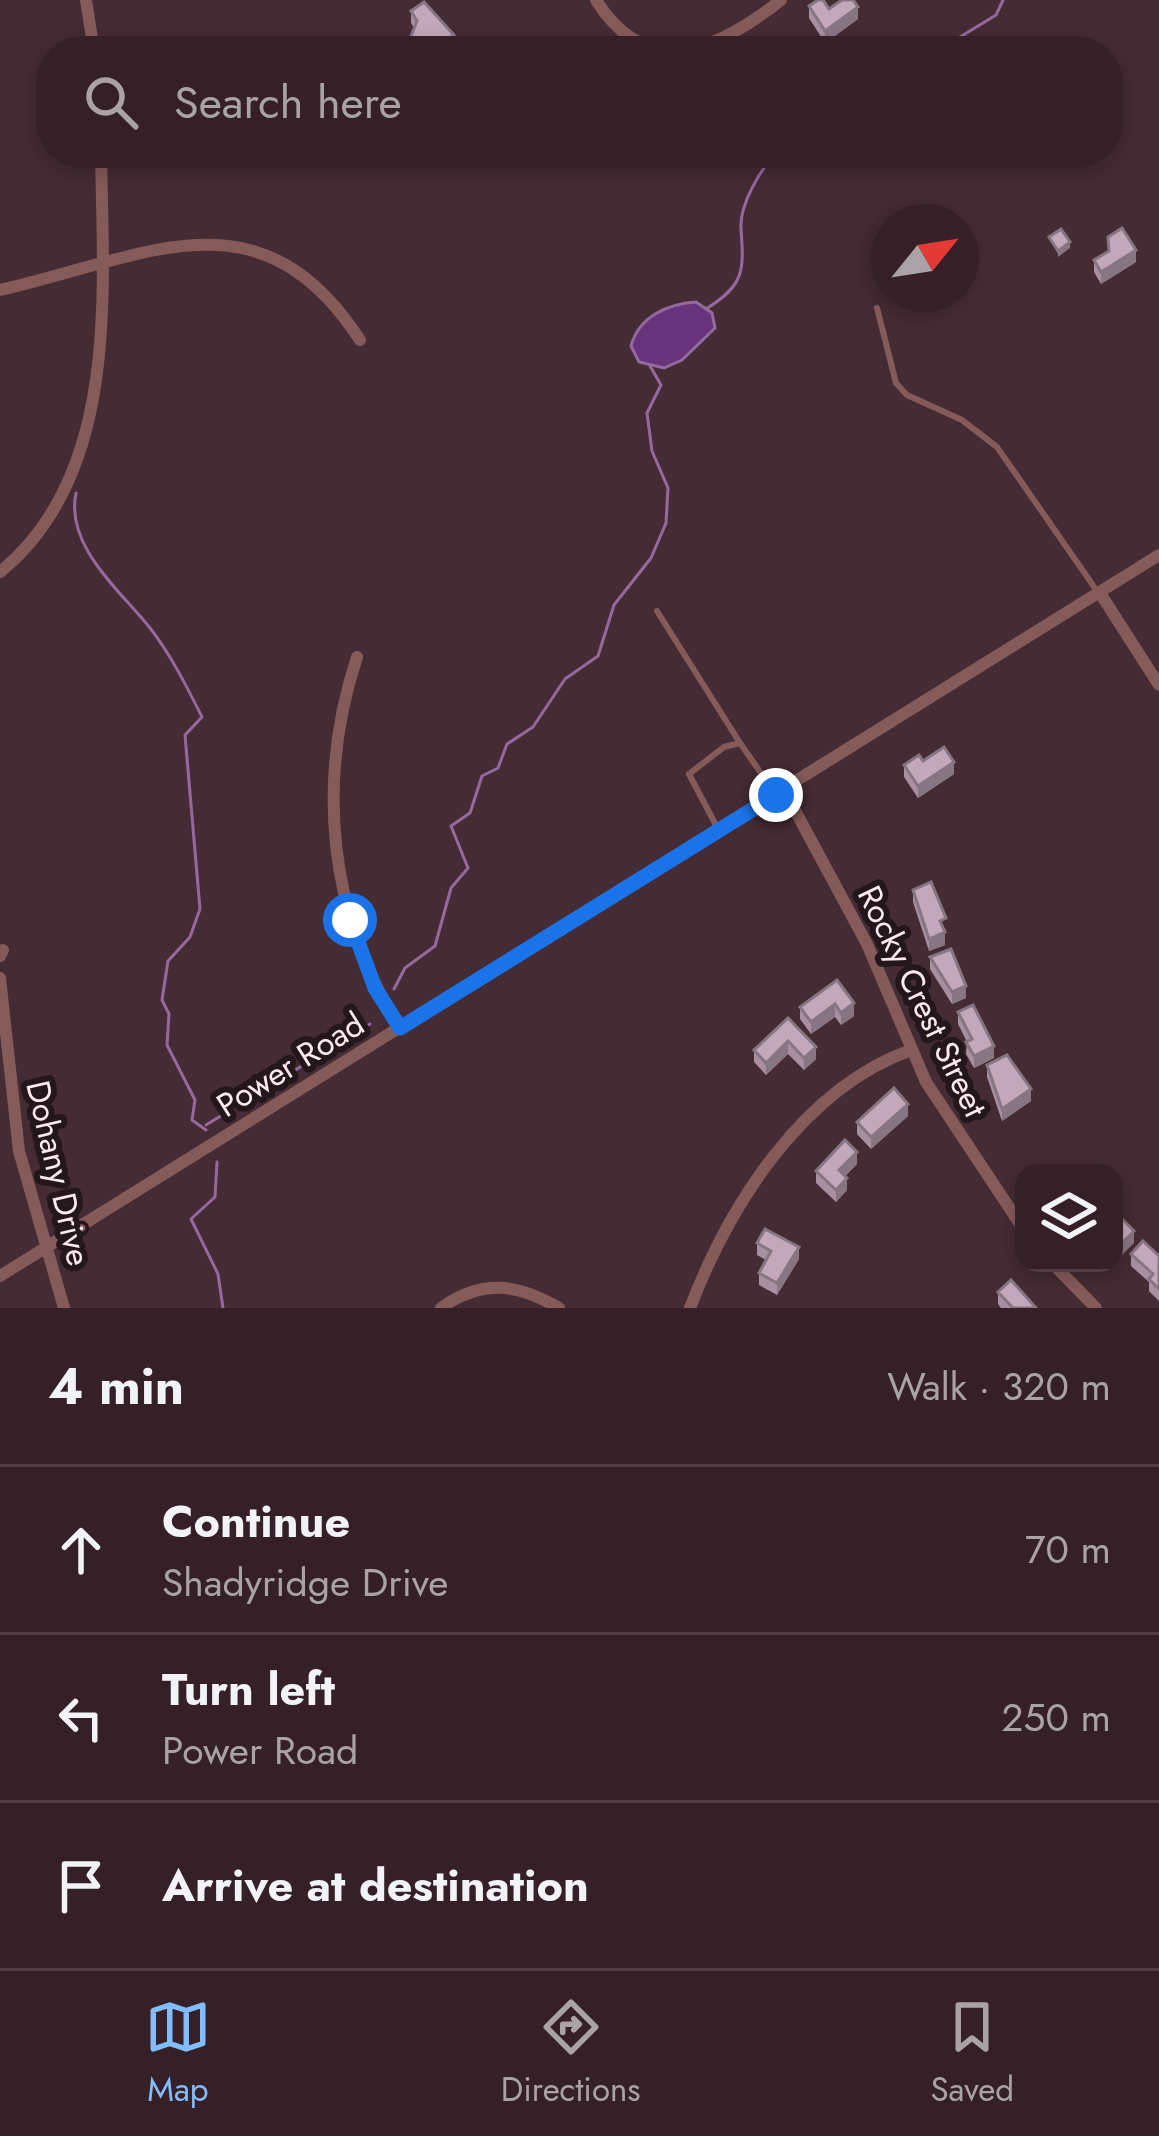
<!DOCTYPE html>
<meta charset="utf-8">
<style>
body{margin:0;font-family:Jost,sans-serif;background:#3c282e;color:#f1f3f6}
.controls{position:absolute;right:36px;bottom:36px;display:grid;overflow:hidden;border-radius:24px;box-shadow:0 6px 18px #0003}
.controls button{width:108px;height:108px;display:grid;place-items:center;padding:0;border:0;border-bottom:3px solid #4e3e43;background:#342026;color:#f1f3f6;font:60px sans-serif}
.compass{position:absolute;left:871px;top:204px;width:108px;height:108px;border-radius:50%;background:#342026;box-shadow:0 6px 18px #0003;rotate:60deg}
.stop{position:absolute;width:36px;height:36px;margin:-27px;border:9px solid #1a73e8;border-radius:50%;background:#fff}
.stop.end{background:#1a73e8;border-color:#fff;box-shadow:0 3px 12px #0008}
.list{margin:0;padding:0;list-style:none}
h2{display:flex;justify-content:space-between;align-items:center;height:156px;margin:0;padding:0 48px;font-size:51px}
h2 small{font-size:39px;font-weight:400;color:#a9a3a7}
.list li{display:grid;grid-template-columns:78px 1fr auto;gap:36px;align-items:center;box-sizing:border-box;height:168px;padding:0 48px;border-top:3px solid #4e3e43}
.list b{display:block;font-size:45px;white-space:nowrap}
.list p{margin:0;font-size:39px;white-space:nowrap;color:#a9a3a7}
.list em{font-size:39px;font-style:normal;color:#a9a3a7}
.icon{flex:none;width:66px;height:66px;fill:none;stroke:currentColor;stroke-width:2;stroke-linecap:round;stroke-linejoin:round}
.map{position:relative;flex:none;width:1159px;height:1308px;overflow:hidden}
.search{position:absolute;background:#342026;box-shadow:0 6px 18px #0003;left:36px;right:36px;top:36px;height:132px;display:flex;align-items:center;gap:30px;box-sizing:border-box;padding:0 42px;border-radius:48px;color:#a9a3a7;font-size:45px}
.sheet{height:660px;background:#342026}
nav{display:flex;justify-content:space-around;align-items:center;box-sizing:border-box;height:168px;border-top:3px solid #4e3e43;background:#342026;font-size:33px;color:#a9a3a7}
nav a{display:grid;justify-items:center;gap:6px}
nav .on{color:#83bcfb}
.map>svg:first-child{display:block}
.water{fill:#67337b;stroke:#946a9e;stroke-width:3}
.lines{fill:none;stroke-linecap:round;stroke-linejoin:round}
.stream{stroke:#946a9e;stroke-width:3}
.lane{stroke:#855b5a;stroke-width:6}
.street{stroke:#855b5a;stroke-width:12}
.wall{fill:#a890a0}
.shaded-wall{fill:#887582}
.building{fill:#c3a7ba;stroke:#887582;stroke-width:3}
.route{stroke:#1a73e8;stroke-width:15}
.labels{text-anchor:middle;stroke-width:12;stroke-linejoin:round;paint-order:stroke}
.street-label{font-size:33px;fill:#fceaef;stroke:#23171b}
</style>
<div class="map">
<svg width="1159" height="1308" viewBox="0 0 1159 1308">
<rect width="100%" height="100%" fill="#452b33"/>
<path class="water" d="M696,302l16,11 3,15 -33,32 -18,8 -25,-6 -8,-16c8,-30 37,-42 65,-44z"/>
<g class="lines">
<path class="stream" d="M720,50l1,1
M937,51l59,-36 7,-15
M706,309c39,-24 38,-39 35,-80 -2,-24 20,-61 36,-76
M76,493c-11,54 45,98 74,135 21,27 37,59 52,89l-17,18 15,174 -10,28 -22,24 -6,39 7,14 -2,31 28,55 -3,20 14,10
M394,989l11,-21 30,-22 16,-58 17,-20 -17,-42 19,-13 12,-37 16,-8 9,-24 26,-17 32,-48 33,-23 16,-51 37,-47 15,-35 2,-35 -16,-37 -5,-38 14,-28 -11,-19
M206,1125l164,-101
M217,1162l-2,35 -24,22 27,55 5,34"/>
<path class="lane" d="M877,308l19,75 11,12 55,25 35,27 100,144
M657,611l83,132
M719,831l-30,-57 35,-27 16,-4 34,49"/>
<path class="street" d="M86,0l8,51
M596,0c51,82 122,50 185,0
M0,290c147,-33 259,-104 360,50
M0,572c120,-97 103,-281 101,-419
M1100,593l59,92
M357,657c-42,128 -27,257 42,371
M784,790l83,154 59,138 98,148
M0,956l3,-6
M0,978l19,173 45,157
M1052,1263l44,45
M0,1276l1159,-721
M441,1308c40,-29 76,-25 118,0
M690,1308c39,-102 112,-219 221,-258"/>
</g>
<path class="wall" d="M809,6l20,3 29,10 -33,24 -16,-25z
M411,11l43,36 -6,4h-35l-2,-3v-12l3,-8 -3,-5z
M1094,260l42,2 -35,22 -7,-12z
M923,761l31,13 -36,24 -14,-21v-12z
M913,890l33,40 -1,1v14l-16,6 -16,-49z
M930,957l36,41 -14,6 -22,-35z
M837,980l17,36 -13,9 -6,-8 -24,17 -11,-15v-12z
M958,1012l36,46 -20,10 -8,-14 1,-12 -9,-18z
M788,1018l28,41 -12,11 -16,-16 -22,21 -12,-13v-12z
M987,1065l44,36 -29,20 -15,-44z
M908,1116l-37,33 -14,-15v-12z
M857,1164l-12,12 2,14 -11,12 -20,-19v-12z
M757,1243l42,16 -22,36 -18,-10v-12l7,-13 -9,-5z
M1131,1254l28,2v45l-10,-10v-9l-18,-16z
M998,1292l38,16h-35l-3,-4z"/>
<path class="shaded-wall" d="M858,7v12l-33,24v-12z
M454,35v12l-6,4h-18z
M1070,242v6l-12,9v-6z
M1136,250v12l-35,22v-12z
M954,762v12l-36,24v-12z
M945,932v13l-16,6v-12z
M966,986v12l-14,6v-12z
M854,1003v13l-13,9v-12z
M835,1004v13l-24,17v-12z
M788,1041v13l-22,21v-12z
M994,1046v12l-20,10v-12z
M816,1047v12l-12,11v-12z
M1031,1089v12l-29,20v-12z
M908,1104v12l-37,33v-12z
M857,1152v12l-18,19v-13z
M847,1178v12l-11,12v-12z
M1134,1231v12l-20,20v-12z
M799,1247v12l-22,36v-12z"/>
<path class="building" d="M818,0h5l6,9 13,-9h11l5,7 -33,24 -16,-25z
M424,2l30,33 -24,16h-9l-10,-15 6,-15 -6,-10z
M1122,228l14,22 -35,22 -7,-12 15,-9 -1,-14z
M1061,229l9,13 -12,9 -9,-14z
M944,747l10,15 -36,24 -14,-21 15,-10 4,6z
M931,882l15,36 -6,3 5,11 -16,7 -16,-49z
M951,949l15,37 -14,6 -22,-35z
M837,980l17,23 -13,10 -6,-9 -24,18 -11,-15z
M973,1005l21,41 -20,10 -8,-14 6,-3 -14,-27z
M788,1018l28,29 -12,11 -16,-17 -22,22 -12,-13z
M1007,1055l24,34 -29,20 -15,-44z
M894,1088l14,16 -37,33 -14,-15z
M845,1140l12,12 -18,18 8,8 -11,12 -20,-19z
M1114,1211l20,20 -20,20z
M765,1229l34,18 -22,36 -18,-10 12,-22 -14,-8z
M1143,1241l16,15v33l-10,-10 4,-5 -22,-20z
M1011,1280l25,28h-23l-15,-16z"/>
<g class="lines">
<path class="route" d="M350,920l25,68 25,40 376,-233"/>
</g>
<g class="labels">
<g class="street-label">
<text transform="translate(923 1001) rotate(64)" y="12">Rocky Crest Street</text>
<text transform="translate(290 1064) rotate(-32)" y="12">Power Road</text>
<text transform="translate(59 1173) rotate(77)" y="12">Dohany Drive</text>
</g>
</g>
</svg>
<div class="controls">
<button><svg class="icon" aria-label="layers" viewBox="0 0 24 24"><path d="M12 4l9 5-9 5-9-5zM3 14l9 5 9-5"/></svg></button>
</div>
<svg class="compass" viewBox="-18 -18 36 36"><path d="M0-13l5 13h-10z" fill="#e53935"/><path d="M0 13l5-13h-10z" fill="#a9a3a7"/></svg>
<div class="stop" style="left:350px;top:920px"></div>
<div class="stop end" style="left:776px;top:795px"></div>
<div class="search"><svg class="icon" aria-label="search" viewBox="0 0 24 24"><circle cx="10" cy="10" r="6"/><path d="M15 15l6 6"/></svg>Search here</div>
</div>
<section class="sheet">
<h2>4 min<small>Walk · 320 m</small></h2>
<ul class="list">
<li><svg class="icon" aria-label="ahead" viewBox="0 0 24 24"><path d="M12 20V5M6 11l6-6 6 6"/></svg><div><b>Continue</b><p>Shadyridge Drive</p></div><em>70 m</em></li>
<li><svg class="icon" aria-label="left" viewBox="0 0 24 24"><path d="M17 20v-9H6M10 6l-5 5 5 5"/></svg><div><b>Turn left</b><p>Power Road</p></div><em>250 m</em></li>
<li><svg class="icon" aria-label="arrive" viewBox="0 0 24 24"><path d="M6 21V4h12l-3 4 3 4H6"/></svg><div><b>Arrive at destination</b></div></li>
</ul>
</section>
<nav>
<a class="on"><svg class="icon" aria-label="map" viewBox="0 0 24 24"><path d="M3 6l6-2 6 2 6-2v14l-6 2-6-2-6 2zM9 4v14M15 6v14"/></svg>Map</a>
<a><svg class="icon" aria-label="directions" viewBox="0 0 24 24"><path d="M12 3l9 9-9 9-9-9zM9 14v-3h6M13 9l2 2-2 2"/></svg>Directions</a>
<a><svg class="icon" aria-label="saved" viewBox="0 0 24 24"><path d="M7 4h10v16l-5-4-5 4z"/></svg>Saved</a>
</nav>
